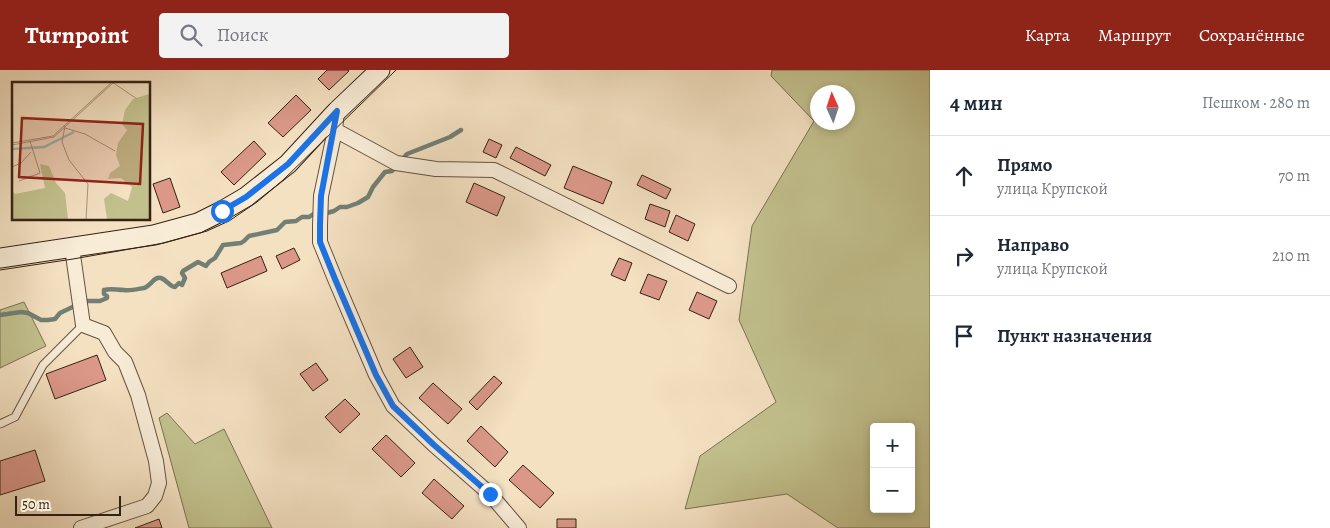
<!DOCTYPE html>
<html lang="ru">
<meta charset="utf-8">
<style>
body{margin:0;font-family:Alegreya,serif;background:#f2f2f3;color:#1f2937}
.controls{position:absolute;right:15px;bottom:15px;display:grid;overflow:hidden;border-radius:5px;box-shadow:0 2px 8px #0003}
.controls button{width:45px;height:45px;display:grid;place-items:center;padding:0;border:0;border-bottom:1px solid #e0e1e3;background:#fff;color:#1f2937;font:25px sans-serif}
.compass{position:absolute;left:810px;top:15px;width:45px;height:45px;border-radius:50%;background:#fff;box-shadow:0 2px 8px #0003;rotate:357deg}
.scale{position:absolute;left:15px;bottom:12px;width:106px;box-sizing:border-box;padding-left:5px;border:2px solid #342214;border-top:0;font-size:14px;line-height:18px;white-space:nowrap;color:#342214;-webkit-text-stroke:4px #f8ecd7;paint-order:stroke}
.stop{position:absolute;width:15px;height:15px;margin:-11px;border:4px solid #1a73e8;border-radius:50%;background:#fff}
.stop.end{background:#1a73e8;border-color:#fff;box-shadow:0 1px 5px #0008}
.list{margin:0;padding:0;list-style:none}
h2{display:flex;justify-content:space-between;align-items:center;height:65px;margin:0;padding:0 20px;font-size:21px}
h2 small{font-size:16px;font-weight:400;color:#747a83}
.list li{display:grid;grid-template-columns:32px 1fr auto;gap:15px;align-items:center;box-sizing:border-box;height:80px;padding:0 20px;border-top:1px solid #e0e1e3}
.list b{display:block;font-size:19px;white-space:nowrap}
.list p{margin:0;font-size:16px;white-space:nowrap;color:#747a83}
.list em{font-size:16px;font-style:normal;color:#747a83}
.icon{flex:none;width:28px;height:28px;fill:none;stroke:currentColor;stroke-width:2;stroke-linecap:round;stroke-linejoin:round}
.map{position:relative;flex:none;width:930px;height:458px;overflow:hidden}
header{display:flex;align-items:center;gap:30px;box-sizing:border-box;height:70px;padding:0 25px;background:#8f2418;color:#fff}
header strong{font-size:24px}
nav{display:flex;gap:28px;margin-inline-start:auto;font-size:18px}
.search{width:350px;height:45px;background:#f2f2f3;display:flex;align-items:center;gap:12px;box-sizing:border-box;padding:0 18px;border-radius:5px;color:#747a83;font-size:19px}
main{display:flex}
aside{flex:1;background:#fff}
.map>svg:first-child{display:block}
.green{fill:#c2c18e;stroke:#7b7251;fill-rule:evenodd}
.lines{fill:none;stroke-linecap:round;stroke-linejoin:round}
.stream{stroke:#727f75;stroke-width:4.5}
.building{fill:#db9889;stroke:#342214}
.lane-casing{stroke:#645240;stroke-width:9}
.street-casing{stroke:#645240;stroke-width:16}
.secondary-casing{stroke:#342214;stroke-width:21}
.lane{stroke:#f8ecd7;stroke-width:7}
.street{stroke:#f8ecd7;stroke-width:14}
.secondary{stroke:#f8ecd7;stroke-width:19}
.tram{stroke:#342214;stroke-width:1}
.route{stroke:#1a73e8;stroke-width:6}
.inset-river{fill:none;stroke:#9cbdb6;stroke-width:2.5}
.inset-road{fill:none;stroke:#a7957c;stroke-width:1}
.view{fill:#8f2418;fill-opacity:0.15;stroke:#8f2418;stroke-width:2.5}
.inset-edge{fill:none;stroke:#342214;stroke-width:2.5}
</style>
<header>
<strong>Turnpoint</strong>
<div class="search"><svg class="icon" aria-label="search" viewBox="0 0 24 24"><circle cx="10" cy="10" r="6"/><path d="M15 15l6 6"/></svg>Поиск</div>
<nav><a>Карта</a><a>Маршрут</a><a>Сохранённые</a></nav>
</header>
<main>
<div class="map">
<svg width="930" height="458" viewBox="0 0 930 458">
<rect width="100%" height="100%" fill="#f4e1c2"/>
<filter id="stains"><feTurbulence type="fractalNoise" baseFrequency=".004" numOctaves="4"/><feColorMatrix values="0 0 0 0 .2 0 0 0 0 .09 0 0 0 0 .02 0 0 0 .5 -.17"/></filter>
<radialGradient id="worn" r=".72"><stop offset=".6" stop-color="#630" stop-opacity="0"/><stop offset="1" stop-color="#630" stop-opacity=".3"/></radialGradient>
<path class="green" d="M772,0h158v458h-92l-51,-34 -102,15 15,-53 76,-54 -37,-82 13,-94 62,-105 -43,-45zM818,22h30v30h-30zM874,357h37v82h-37z
M24,232l22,44 -46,22v-58z
M167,343l28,31 29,-15 48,99h-83l-30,-110z"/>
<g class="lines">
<path class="stream" d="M0,245l21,-3 7,1 13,7h7l7,-1 5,-6 25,-12h15l7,-3v-2l-3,-2v-4c8,-2 12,0 20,0 6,1 14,-1 20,-2 7,-2 10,-12 17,-10 6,2 8,8 14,9l4,-4 3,2 3,-7 -3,-5 1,-2 15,-9 8,4 3,-4 6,-4 8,-13 18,-2 3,-2 5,-5 28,-6 8,-8 11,-1 6,-4h7l6,-4h12l7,-2 6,-4h7l11,-4 10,-6 5,-10 12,-15 7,-1 15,-17 43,-17 11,-7"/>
</g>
<path class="building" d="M327,0h21l1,1 -20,19 -11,-11z
M296,25l15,15 -28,27 -15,-14z
M489,69l13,6 -6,13 -13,-6z
M254,71l12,13 -32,31 -13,-13z
M516,77l35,18 -6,11 -35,-18z
M573,96l39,16 -9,22 -39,-16z
M642,105l29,14 -5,10 -29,-14z
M170,108l10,29 -17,6 -10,-29z
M474,113l31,14 -8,19 -31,-14z
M650,134l20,7 -5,16 -20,-8z
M676,145l19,9 -7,17 -19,-9z
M294,178l6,12 -18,9 -6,-13z
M261,186l6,15 -40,17 -6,-15z
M619,188l13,5 -7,18 -14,-6z
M648,204l19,7 -8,19 -19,-7z
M697,222l20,9 -8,18 -20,-9z
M410,277l13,20 -17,11 -13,-19z
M97,285l9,25 -51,19 -9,-25z
M316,293l12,17 -15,11 -13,-17z
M494,306l8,7 -25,27 -8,-8z
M433,313l29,26 -14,15 -29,-26z
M345,329l15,15 -20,19 -15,-16z
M481,356l27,26 -13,15 -28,-26z
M386,365l29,28 -14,14 -29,-28z
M35,380l10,31 -45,14v-34z
M523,395l31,28 -14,15 -31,-28z
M434,409l30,27 -12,13 -30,-26z
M159,449l3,9h-27z
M557,449h19v9h-19z"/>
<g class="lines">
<g class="lane-casing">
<path id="lane" d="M0,354l15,-7 28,-52 40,-40"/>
</g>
<g class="street-casing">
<path id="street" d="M337,41l-2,19 -14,66 -1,29v17l15,37 41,96 17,31 41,39 56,49 29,34
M335,60l61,33 40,6 58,1 235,116
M72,178l11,77 21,8 11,19 10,10 13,33 18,66 3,22 -4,13 -8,10 -66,22"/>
</g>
<g class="secondary-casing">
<path id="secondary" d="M0,188l154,-23 44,-12 24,-12 24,-14 42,-33 49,-53 43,-41"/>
</g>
<use href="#lane" class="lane"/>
<use href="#street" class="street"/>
<use href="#secondary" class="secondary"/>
<path class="tram" d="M0,200l73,-11 91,-16 43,-12 22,-10 28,-19 25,-21 114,-111"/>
</g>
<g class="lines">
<path class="route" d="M222,141l24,-14 42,-33 49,-53 -16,85 -1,29v17l15,37 41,96 17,31 41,39 56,49"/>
</g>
<g transform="translate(12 12)">
<rect width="138" height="138" fill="#f4e1c2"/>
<path d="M137,12v125h-42l-3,-20 7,-6 17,8 4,-14 -11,-9 -13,1 2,-6 10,-7 -4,-11 2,-12 9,-13 -5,-6 3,-14 8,-11zM28,82l9,2 7,17 9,10 3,26h-56v-28l3,3 30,-6z" fill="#c2c18e"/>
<path class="inset-river" d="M0,67l32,-2 30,-15"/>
<path class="inset-road" d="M100,0l25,17M53,44l-3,16 7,18 19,24 -2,36M53,46l20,6 30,17M0,61l41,-7 59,-54M0,63l42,-8 60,-55M0,85l9,-4 10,-11M7,99l21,-8 -10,-32"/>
<path class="view" d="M10,36l121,6 -3,60 -121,-7z"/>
<rect width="138" height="138" class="inset-edge"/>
</g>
<rect width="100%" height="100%" filter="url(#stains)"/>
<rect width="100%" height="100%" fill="url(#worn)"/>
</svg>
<div class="controls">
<button>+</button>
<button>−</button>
</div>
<svg class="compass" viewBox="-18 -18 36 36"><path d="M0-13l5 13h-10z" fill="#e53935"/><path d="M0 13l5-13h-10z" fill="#747a83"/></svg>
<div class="scale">50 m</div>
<div class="stop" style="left:222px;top:141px"></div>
<div class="stop end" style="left:490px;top:424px"></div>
</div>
<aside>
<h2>4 мин<small>Пешком · 280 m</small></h2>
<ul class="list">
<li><svg class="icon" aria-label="ahead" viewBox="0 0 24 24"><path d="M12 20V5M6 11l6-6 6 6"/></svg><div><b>Прямо</b><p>улица Крупской</p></div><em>70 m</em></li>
<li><svg class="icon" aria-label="right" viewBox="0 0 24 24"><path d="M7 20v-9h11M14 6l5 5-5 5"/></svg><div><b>Направо</b><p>улица Крупской</p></div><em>210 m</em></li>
<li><svg class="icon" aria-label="arrive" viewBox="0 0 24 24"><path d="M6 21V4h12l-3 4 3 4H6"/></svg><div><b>Пункт назначения</b></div></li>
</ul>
</aside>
</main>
